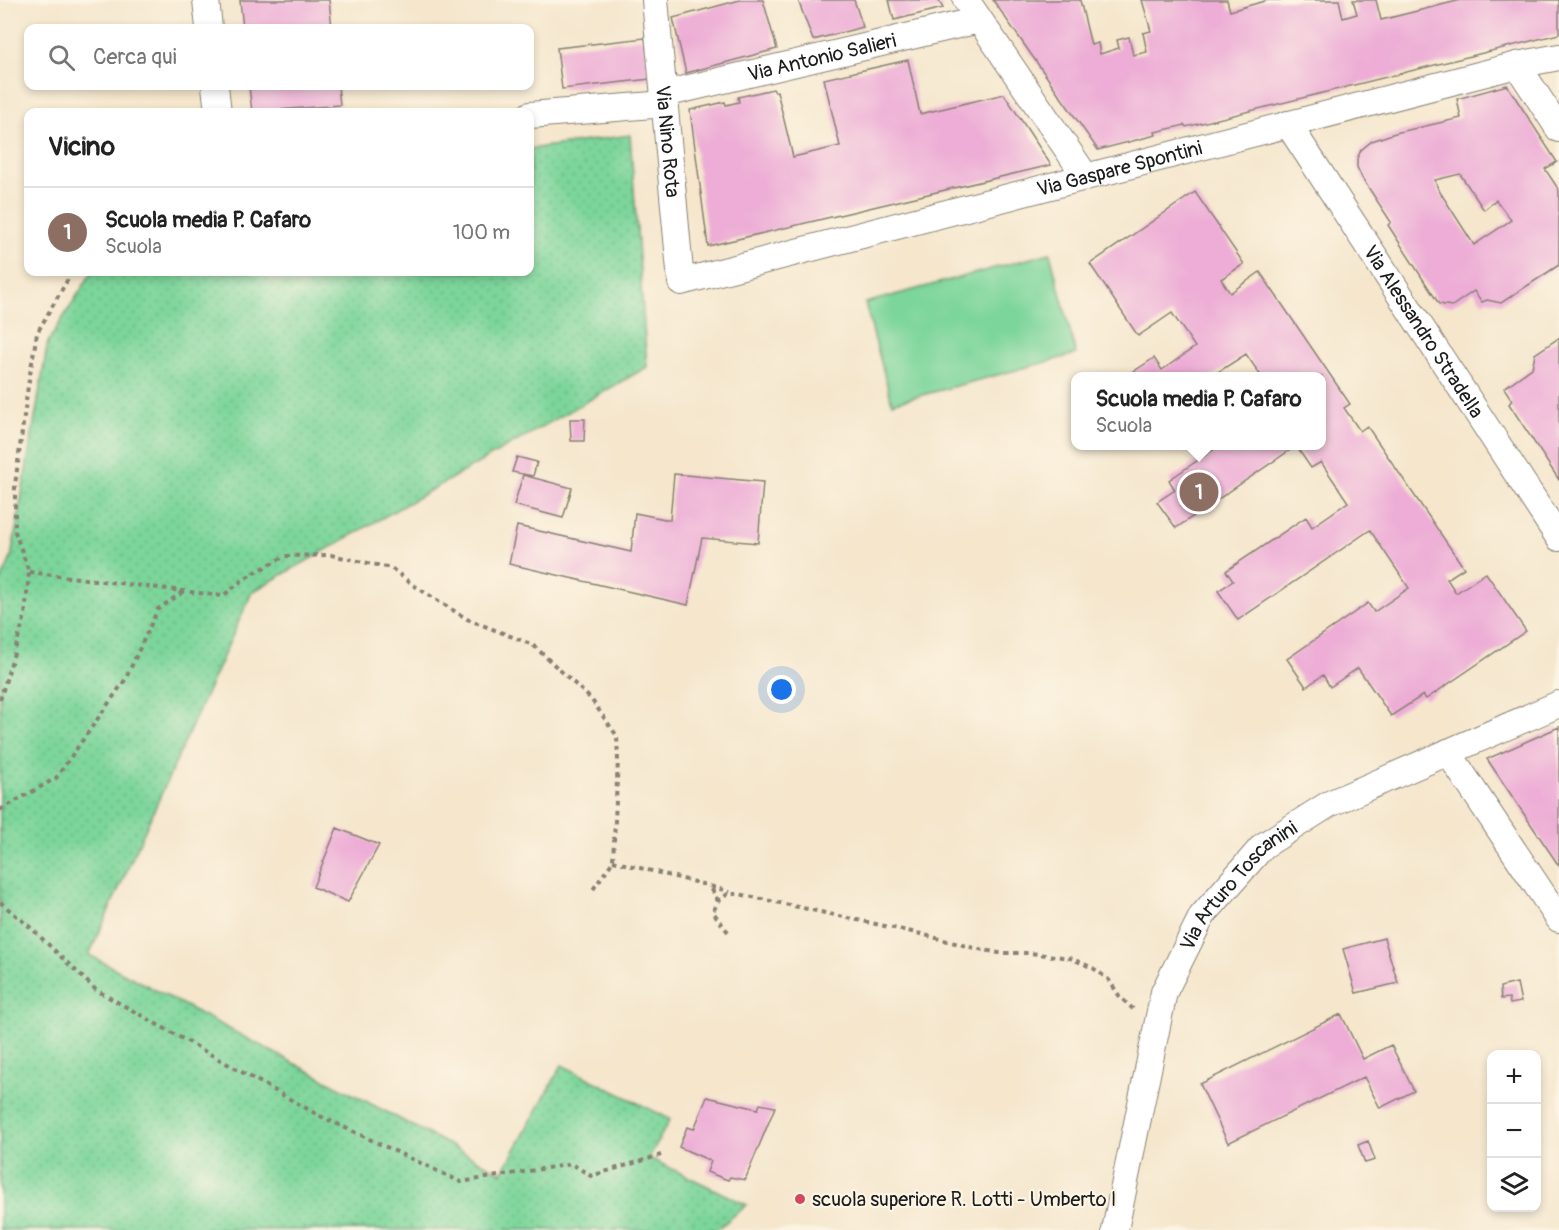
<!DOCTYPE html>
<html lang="it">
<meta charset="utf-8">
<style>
body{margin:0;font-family:Pangolin,sans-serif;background:#f2f2f2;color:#222}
.controls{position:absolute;right:18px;bottom:18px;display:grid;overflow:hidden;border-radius:12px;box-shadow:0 3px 9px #0003}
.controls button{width:54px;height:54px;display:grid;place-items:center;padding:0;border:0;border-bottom:2px solid #e0e0e0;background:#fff;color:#222;font:30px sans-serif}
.you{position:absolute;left:782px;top:690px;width:21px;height:21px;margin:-15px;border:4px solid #fff;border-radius:50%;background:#1a73e8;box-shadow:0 0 0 9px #1a73e833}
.badge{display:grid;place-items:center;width:39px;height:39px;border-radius:50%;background:#7c3aed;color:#fff;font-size:20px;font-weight:700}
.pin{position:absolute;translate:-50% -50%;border:3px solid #fff;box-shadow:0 2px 6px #0006}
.popup{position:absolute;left:1071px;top:372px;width:255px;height:78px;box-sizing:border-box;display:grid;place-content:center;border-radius:12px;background:#fff;filter:drop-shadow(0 2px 4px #0005);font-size:20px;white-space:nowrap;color:#767676}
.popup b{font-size:22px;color:#222}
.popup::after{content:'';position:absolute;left:50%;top:100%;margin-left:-12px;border:12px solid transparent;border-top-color:#fff}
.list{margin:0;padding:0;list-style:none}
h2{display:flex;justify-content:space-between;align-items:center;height:78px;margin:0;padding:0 24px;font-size:26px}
h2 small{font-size:20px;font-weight:400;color:#767676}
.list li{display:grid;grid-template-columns:39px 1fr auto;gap:18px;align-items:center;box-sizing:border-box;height:90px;padding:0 24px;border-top:2px solid #e0e0e0}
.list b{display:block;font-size:22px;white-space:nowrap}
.list p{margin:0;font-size:20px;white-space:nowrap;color:#767676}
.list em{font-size:20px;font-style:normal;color:#767676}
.icon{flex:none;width:33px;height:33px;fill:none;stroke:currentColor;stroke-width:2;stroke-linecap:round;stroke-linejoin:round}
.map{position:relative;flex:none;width:1559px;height:1230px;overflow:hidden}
.search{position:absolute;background:#fff;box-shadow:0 3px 9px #0003;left:24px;top:24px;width:510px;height:66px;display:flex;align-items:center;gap:15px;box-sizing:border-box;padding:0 21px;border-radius:12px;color:#767676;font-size:22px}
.panel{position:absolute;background:#fff;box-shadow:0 3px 9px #0003;left:24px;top:108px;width:510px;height:168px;border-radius:12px}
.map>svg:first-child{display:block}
.grass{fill:url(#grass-dots);stroke:#4c785b;stroke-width:1.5}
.pitch{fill:#7cd59a;stroke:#4c785b;stroke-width:1.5}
.building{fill:#edadd6;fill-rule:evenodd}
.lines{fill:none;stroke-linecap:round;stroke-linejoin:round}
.street-casing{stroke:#888174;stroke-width:28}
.path{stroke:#888174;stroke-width:4;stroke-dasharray:4.5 4.5;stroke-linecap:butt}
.street{stroke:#fff;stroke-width:26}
.poi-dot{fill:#d1495b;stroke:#fcf5e5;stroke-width:2}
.labels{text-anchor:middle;stroke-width:4.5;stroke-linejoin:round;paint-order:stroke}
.street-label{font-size:20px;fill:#1c1c1c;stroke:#fcf5e5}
.poi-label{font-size:20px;fill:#1c1c1c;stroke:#fcf5e5;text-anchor:start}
</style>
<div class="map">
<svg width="1559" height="1230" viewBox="0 0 1559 1230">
<defs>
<pattern id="grass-dots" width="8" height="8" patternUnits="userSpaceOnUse" patternTransform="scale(1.5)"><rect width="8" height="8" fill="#7cd59a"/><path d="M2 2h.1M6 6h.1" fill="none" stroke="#6bb684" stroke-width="1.8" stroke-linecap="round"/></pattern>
</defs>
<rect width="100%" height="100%" fill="#fcf5e5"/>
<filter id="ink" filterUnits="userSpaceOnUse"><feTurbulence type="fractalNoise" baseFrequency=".0167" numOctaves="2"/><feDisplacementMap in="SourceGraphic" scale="12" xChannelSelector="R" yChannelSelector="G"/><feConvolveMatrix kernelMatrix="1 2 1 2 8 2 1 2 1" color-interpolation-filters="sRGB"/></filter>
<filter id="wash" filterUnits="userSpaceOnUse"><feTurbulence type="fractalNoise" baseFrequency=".008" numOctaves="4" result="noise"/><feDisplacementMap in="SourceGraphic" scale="24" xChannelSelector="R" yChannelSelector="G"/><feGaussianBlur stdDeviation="1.35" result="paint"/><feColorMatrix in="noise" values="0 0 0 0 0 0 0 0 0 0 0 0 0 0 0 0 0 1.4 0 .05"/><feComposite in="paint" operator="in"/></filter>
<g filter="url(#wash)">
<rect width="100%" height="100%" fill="#f5e6cc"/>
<path class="grass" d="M630,135l17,232 -395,225 -163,363 413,218 60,-108 108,54 -21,39 98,47 -31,25h-716v-647l11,-25 37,-216 44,-70h438v-123z"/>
<path class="pitch" d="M1050,253l26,101 -184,49 -27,-100z"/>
<g id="blocks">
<path class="building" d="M240,0h89l3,28h-89z
M740,0h23l14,49 -91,24 -13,-55z
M798,0h56l9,27 -50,13z
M889,0h49l5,8 -49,12z
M993,0h87l11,45 7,-2 2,11 19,-6 -2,-8 12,-3 4,18 14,-3 -4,-19 8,-2 -9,-31h85l3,11 38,-11h71l4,18 14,-4 -4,-14h23l5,20 80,-20h98v34l-373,93 -1,-2 -30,7 1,3 -58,15z
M645,38l5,41 -88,10 -5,-41z
M908,60l12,54 84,-20 47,71 -343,81 -18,-136 35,-8 1,3 13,-3 -1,-5 35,-8 2,3 2,-1 16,66 47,-11 -16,-67z
M1507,85l50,77 -12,7 14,21v75l-58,38 -14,-3 -5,2 -8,-11 -22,15 -13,-2 -51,-79 3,-3 -29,-44 -5,-11v-8l4,-9 11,-9 23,-8 66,-15 -4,-19zM1460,174l24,36 12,-10 15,20 -37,25 -36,-56 -3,-9z
M249,86h89l2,19 -88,7z
M1195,192l49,72 -23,15 9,14 30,-21 90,132 -6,4 16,23 7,-5 97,142 -17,11 9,14 30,-20 40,58 -100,68 -3,-4 -32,21 -33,-48 -28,19 -7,-12 -17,12 -19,-28 81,-56 6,9 35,-24 -39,-58 -132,90 -20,-29 15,-10 -7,-10 80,-54 6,10 36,-25 -27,-40 -10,6 -15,-22 -120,82 -19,-26 18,-12 -6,-10 50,-34h103v-70h-61l-15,-22 -34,22h-85l27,-18 8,12 33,-23 -23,-34 -34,23 -48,-72z
M1559,338v142l-50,-76 3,-4 -8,-12 28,-20 3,-14z
M570,419h15l-1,22h-13z
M517,457l20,5 -4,14 -21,-4z
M674,474l89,8 -5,61 -56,-5 -14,67 -179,-41 8,-38 114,26 4,-39 35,7z
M523,475l49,13 -9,30 -49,-13z
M1559,727v139l-72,-107z
M337,828l42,17 -31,57 -35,-15z
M1384,938l14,45 -42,10 -13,-44z
M1517,983l4,19 -11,2 -1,-6 -8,1 -1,-12z
M1341,1014l22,45 28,-14 23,46 -34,17 -16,-31 -136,66 -28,-59z
M707,1097l51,12 2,-5 15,3 -30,73 -15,-3 -2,3 -21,-8 4,-11 -32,-14 8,-20 7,2z
M1368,1141l7,19 -10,3 -7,-18z"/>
</g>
</g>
<g filter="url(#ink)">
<use href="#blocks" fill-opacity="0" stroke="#888174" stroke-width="1.5"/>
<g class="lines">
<g class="street-casing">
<g id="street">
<path d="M206,0l3,28"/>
<path id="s1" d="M655,0l26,282 836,-217 42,-8"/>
<path d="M966,0l120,177"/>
<path d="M1517,65l42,64"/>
<path d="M215,86l3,26"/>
<path id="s2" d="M664,94l315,-74"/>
<path d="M530,115l135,-11"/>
<path id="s3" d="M1288,124l271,414"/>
<path d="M1448,752l111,167"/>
<path id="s4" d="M1115,1230l49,-238 38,-76 61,-70 66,-42 230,-100"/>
</g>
</g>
<path class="path" d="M29,572l194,24 22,-18 40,-22 46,-1 60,13 22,17 54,34 66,26 58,54 26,37 1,24 -5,101 -21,30
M0,700l25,-84 4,-44 -14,-40v-47l13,-99 9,-53 35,-61
M0,810l56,-32 69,-98 33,-71 25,-17
M613,861l97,25
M718,901l-8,-15 20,6
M0,902l31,26 65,62 224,126 141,66 111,-18 19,12 70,-21
M728,932l-15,-20 5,-11 10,-7h11l182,40 53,14 25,5h31l40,5 23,10 16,12 11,17 13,12"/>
<use href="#street" class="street"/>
</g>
</g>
<circle class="poi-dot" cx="800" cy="1199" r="6"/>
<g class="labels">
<g class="street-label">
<text dy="7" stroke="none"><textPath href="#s2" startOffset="162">Via Antonio Salieri</textPath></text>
<text dy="7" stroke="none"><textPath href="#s1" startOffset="142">Via Nino Rota</textPath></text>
<text dy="7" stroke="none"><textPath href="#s1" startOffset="736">Via Gaspare Spontini</textPath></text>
<text dy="7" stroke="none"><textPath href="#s3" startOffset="248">Via Alessandro Stradella</textPath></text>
<text dy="7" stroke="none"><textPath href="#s4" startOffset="375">Via Arturo Toscanini</textPath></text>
</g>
<g class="poi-label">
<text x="812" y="1206">scuola superiore R. Lotti - Umberto I</text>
</g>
</g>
</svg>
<div class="controls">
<button>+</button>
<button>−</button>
<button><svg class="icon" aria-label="layers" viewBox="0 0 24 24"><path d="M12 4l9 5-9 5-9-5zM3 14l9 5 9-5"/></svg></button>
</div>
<div class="you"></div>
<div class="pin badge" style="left:1199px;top:492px;background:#8d6e63">1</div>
<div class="popup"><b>Scuola media P. Cafaro</b>Scuola</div>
<div class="search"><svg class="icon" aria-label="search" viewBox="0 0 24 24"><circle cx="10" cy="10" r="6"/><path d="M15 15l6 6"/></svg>Cerca qui</div>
<section class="panel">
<h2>Vicino<small></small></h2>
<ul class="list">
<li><span class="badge" style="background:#8d6e63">1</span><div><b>Scuola media P. Cafaro</b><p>Scuola</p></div><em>100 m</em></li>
</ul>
</section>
</div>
